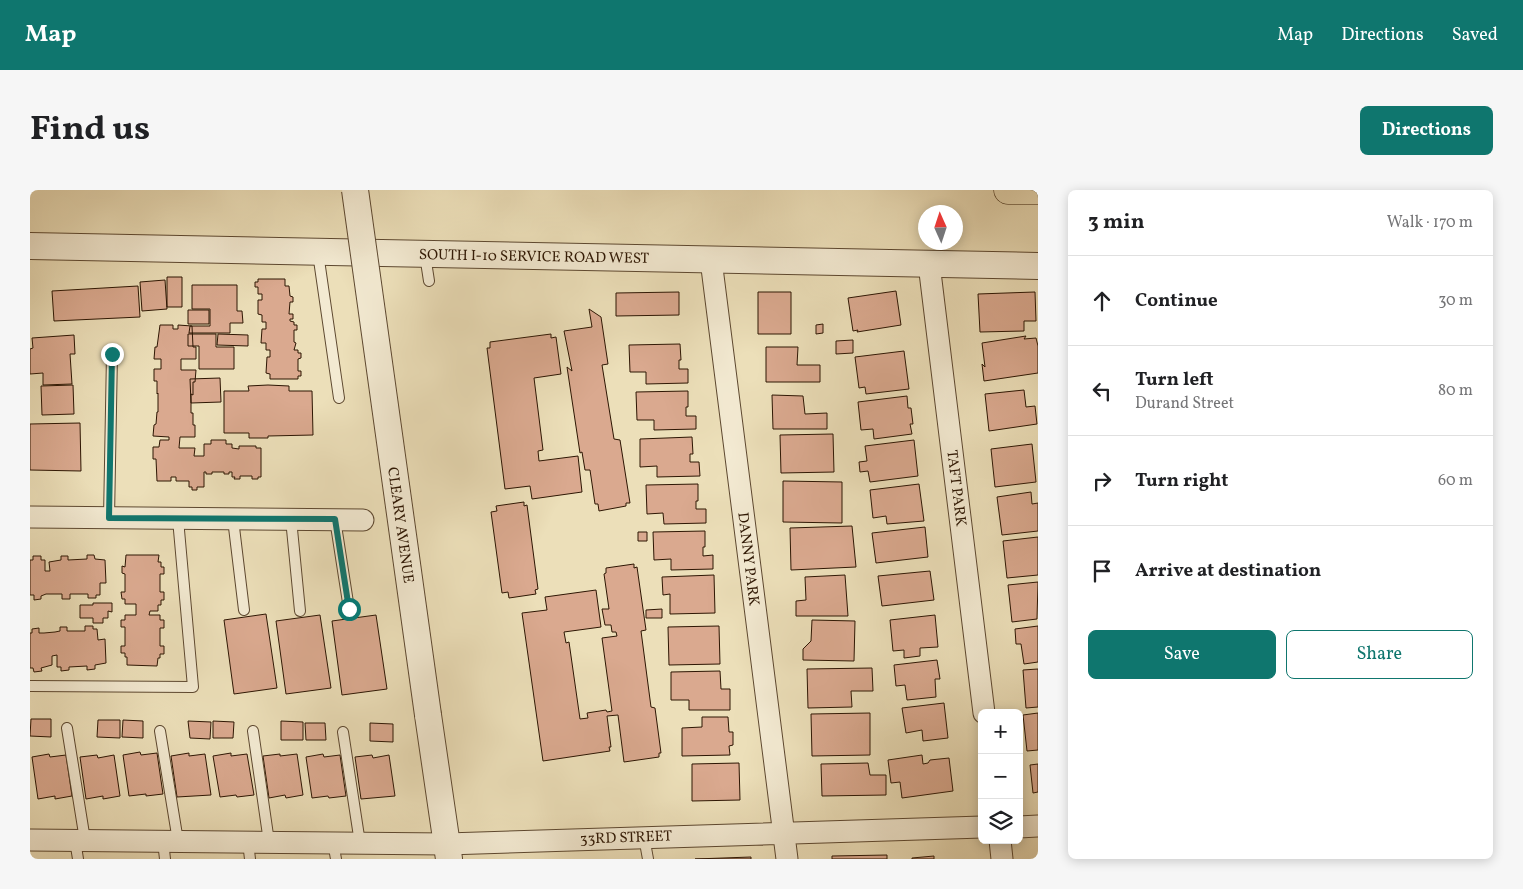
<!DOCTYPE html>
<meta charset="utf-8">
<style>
body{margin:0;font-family:Vollkorn,serif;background:#f6f6f6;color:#202124}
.controls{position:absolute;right:15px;bottom:15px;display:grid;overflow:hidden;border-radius:8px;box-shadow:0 2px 12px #0003}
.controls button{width:45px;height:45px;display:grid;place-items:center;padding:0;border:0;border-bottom:1px solid #e0e0e0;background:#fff;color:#202124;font:25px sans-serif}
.compass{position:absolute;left:888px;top:15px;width:45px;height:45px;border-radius:50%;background:#fff;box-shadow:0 2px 12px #0003;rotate:357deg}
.stop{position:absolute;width:15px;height:15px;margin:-11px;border:4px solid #0f766e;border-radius:50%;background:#fff}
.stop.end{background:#0f766e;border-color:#fff;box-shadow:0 1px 5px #0008}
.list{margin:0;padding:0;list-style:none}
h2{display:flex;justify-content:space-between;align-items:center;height:65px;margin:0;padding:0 20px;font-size:21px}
h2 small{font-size:16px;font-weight:400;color:#757577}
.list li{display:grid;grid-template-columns:32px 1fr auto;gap:15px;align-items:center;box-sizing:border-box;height:90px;padding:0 20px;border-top:1px solid #e0e0e0}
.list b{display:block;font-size:19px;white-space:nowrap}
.list p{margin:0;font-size:16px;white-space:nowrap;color:#757577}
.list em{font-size:16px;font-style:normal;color:#757577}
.actions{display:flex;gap:10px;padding:15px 20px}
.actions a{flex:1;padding:11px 0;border:1px solid #0f766e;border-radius:8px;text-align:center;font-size:18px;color:#0f766e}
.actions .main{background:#0f766e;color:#fff}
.icon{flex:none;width:28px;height:28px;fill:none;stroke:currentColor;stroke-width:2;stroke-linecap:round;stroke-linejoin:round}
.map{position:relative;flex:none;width:1008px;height:669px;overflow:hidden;border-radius:8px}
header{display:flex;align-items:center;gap:30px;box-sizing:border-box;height:70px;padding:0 25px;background:#0f766e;color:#fff}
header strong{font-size:24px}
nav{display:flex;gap:28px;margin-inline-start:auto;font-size:18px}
.intro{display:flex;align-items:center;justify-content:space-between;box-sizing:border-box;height:120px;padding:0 30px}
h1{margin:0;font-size:35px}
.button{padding:12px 22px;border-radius:8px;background:#0f766e;color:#fff;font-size:18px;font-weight:700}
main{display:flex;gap:30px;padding:0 30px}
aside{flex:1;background:#fff;border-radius:8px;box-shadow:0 2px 12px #0003}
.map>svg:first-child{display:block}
.building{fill:#daa98f;stroke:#2d1603}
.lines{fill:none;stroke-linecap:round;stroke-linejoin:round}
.service-casing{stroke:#5d4830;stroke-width:12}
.minor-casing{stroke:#5d4830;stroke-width:23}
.tertiary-casing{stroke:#5d4830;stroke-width:28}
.motorway-casing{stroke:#2d1603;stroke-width:29}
.service{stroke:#f3ead2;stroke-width:10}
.minor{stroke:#f3ead2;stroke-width:21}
.tertiary{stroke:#f3ead2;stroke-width:26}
.motorway{stroke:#ecdfb9;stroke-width:28}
.tertiary-bridge-casing{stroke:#5d4830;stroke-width:28;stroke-linecap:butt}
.tertiary-bridge{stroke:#f3ead2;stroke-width:26}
.route{stroke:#0f766e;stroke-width:6}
.labels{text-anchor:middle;stroke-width:4.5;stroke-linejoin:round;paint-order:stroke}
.street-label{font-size:15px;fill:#2d1603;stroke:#f3ead2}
</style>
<header>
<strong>Map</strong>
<nav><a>Map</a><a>Directions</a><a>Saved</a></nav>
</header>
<div class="intro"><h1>Find us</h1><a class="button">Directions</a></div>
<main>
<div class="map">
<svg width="1008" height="669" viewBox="0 0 1008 669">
<rect width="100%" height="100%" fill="#ecdfb9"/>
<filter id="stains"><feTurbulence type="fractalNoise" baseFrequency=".004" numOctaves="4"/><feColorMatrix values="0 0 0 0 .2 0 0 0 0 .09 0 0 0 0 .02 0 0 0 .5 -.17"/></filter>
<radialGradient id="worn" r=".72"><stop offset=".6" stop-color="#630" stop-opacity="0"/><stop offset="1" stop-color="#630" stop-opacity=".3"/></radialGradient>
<path class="building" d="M137,87h15v30h-15z
M228,89h27v7h4l1,10 3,1v5h-3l-1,12h4v5h-3v2l4,1v3h3v5h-3v12l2,1 -2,7h4v3h3v5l-3,1v12h3v5h-3v3h-28v-5l-4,-1 1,-16h3v-7h-4v-7h-5l1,-14h4v-7h-4v-7l-4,-1v-14h4v-6h-4v-7h-3v-5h3z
M135,90l2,29 -25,2 -2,-29z
M162,95h45v26h5l1,12h-13v10h-41l1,-7h20v-17h-18z
M108,96l2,31 -86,4 -2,-30z
M866,101l5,34 -44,7 1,-2 -5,1 -5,-33z
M649,102v23l-63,1v-23z
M728,102h33v42h-33z
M1005,102l1,29h-12v10l-44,1 -2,-38z
M559,119l12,8 7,47 -6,1 12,74 6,1 10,63h-4v3l-27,5 -1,-7h-3l-5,-34h-5l-3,-18 -2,1 -13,-86 5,4 -8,-40 28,-4z
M158,120h21v14h-21z
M793,134v9l-7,1v-9z
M130,135h13v4h5v-4l14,1 1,21h3v12h-15v11h15l-1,12h-2v13l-2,-1v19h2v12h2v12h-15l-1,11h16l-1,8h10v-12h7v-4h15v4h6v4l7,1v-3h17v2h5v29h-3v2h-6v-3h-12v3h-6l1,-2h-3v-5h-3v2h-5v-2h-12v2h-6v-2h-2v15h-7v3h-5v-3h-3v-6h-13v-4h-5v4h-14l-1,-22h-3v-12h6l1,-7h9v-3l-16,-1 1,-11 2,-1 1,-12h1v-19l-1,1v-13h-3v-12h7v-10h-7l1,-12h2z
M158,144h28v13h18v22h-35v-23h-11z
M188,144l30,1v11l-31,-1z
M521,144v4l5,-1 5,37 -27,4 9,72 -5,1 1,10 39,-5 4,36 -50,7 -2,-13 -25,3 -18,-141h3v-6z
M44,145l1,19h-5l2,30 -29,1v-12l-13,1v-25l3,-1 -1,-10z
M996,146l-2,3 12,-1 2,8v27l-54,8 -2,-17 3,3 -3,-24z
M823,150v13l-17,1v-13z
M650,154l1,16h-2v9h9v14l-42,1v-12h-16l-1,-27z
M736,157h32l-1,18h23v17h-54z
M874,161l5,38 -43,5 -1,-7 -6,1 -4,-31z
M190,188l1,24 -30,1 -1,-24z
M43,195l1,29 -32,1 -1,-29z
M238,195l21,1v5h23l1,44 -45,1v2h-19v-5h-25v-42h25l-1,-5z
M994,200l2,17 9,-1 2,18 -48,7 -4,-37z
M658,201v16h-2v9h10v13l-42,1v-10h-17l-1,-28z
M742,205l31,1 2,18 22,-1v16h-54z
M877,206l1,12h3l2,16h-3l2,10 -38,5 -1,-10 -12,1 -3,-28z
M50,233l1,48 -51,-1v-46z
M803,244l1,38 -53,1 -1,-38z
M662,247l1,17h-3v8h9l1,14 -43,1v-11l-17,1v-28z
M884,250l4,36 -48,6 -2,-11 -8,1 -1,-10 8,-1 -2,-15z
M1002,254l4,38 -41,5 -4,-38z
M753,291l59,1v41l-59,-1z
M668,294v17h-2v8h10v14l-42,1 -1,-11 -16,1 -1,-29z
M889,294l5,37 -37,3 -1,-8 -13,2 -3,-28z
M1001,302l1,12 6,-1v28l-36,4 -5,-38z
M494,312v4l3,-1 11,84 -3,1 1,4 -27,4 -1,-6 -6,1 -11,-81 6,-1 -1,-5z
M822,336l4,41 -65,3 -1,-42z
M895,337l3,30 -52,6 -4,-30z
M675,341v16h-2v9l10,-1v14l-42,1v-11l-17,1 -1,-28z
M608,342h9v9h-9z
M1008,347v38l-31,3 -4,-37z
M57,365h7l1,4 10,1 1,23h-6v12h-4v3h-8v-4h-18v5h-8v-5h-16l-5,2v3l-7,1v-5h-4v-35h3v-4h8v4h4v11h5l-1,-9 12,-2v-4h7v4l19,-1z
M96,365h33l-1,7h3v5h3v7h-4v18h4v8h-3v5h-3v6h-8l-1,4h11v5h4v8h-4v18h4v8h-4v4h-2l-1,8 -30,-1v-8h-2v-4h-4v-7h4v-19h-4v-7h4v-5h11v-11h-11v-5h-3l-1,-7h4v-18l-3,-1v-7l3,1z
M604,374v4l3,-1 9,63 -5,1 10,76 4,1 6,45h-2v4l-35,5 -6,-47 -11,1 4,31h-2l1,4 -67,10 -21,-148 25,-3 -2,-13 51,-7 5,37 -37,5 2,11 3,-1 11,77 8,-1 -1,-5 19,-3 1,2 5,-1 -10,-73 15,-2 -1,-4h-4l-1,-7h-6l-3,-16h7l-5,-35 2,-1v-5z
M900,381l4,29 -52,6 -4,-30z
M684,385l1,38 -45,1v-20l-7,1 -1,-18z
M815,385l3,41h-52v-15l10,-1 -1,-23z
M1008,392l-1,37 -25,3 -4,-37z
M63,413h19v9l-4,-1v7h-5v5h-10v-5h-13v-13h13z
M632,419v9h-16v-8z
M236,424l11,74 -43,6 -10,-74z
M290,425l11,73 -45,6 -10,-73z
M346,425l11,74 -45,6 -10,-74z
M905,425l3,32 -18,1v8l-16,2v-8l-11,1 -3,-31z
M782,430l43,1 -1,40 -51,-1v-11l8,-8z
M55,436h8v3h4l1,11 7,-1 1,24 -11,2v4l-8,1v-4l-18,1v3l-8,1v-4h-4v-12l-5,1v9l-11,3 1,3 -8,1 -1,-4h-3v-35h2v-4l7,-1v5h5l11,-1 5,-1v-4h7v4h18z
M689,436l1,38 -51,1 -1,-38z
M1008,436v36l-14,2 -3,-20h-5l-1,-15z
M907,470l3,19h-5l1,18 -29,3 -2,-15 -9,1 -2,-21z
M842,478l1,23h-22l1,16 -44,1 -1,-39z
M1008,479v38l-12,1 -3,-38z
M690,481l1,18h9v21h-41v-10h-18v-28z
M914,513l4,35 -25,3 -1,-11 -16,3 -4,-25z
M840,523v42l-58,1 -1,-42z
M1008,523v37l-11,1 -4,-36z
M672,527h26l1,15h4v13l-4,1 1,9 -48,1v-28l20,-1z
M1,529h20v18l-21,-1z
M68,530h22v18l-23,-1z
M93,530l20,1v17l-21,-1z
M158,531l23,1 -1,17 -20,-1z
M183,531l21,1 -1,16h-20z
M251,531l22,1v18h-22z
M275,533h20l1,17h-20z
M340,533l23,1v18l-23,-1z
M110,562l1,3 16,-2 6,41 -17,2v-2l-17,2 -6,-41z
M159,563v3l16,-2 6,41 -34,2 -6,-41z
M201,563v3l16,-2 7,41 -17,2 -1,-2 -16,2 -7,-41z
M19,564l1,3 16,-2 6,41 -17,3v-3l-17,3 -6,-42z
M250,564v2l17,-2 6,41 -17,3 -1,-3 -16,3 -6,-42z
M293,564l1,3 16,-2 6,41 -17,2 -1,-2 -16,2 -6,-41z
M67,565l1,3 16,-3 6,41 -17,3v-3l-17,3 -6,-42z
M342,565l1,3 16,-3 6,41 -34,3 -6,-42z
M892,565l1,9 5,-1 2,-3 19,-2 4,33 -51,7 -2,-16 -9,1 -3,-23z
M709,573l1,37 -48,1v-37z
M838,573l2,12h16v20l-64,1 -1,-32z
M1008,574v28l-5,1 -3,-28z
M857,665v4h-55v-3z
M904,666v3h-22v-1z
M721,667v2h-56z"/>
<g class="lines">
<g class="service-casing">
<path id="service" d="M288,63l21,145
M395,65l4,26
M79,328l3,-164
M203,329l11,91
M261,329l9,92
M305,329l14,90
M0,496l163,1 -15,-168
M37,538l18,112
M130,541l18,110
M223,541l16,111
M313,542l17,111
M614,647l4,22
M45,650l3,19
M133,651l2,18
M218,652l2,17
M303,652l3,17"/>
</g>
<g class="minor-casing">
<path id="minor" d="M681,70l76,599
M899,74l55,449
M0,327l333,3
M989,637l19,-1
M0,650l417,4 535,-17
M970,650l2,19"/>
</g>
<g class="tertiary-casing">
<path id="tertiary" d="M0,56l1008,20
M398,525l21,144"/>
</g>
<g class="motorway-casing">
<path id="motorway" d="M978,0h30"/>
</g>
<use href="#service" class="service"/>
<use href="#minor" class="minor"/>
<use href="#tertiary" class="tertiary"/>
<use href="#motorway" class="motorway"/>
<g class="tertiary-bridge-casing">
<path id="tertiary-bridge" d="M325,0l73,525"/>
</g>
<use href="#tertiary-bridge" class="tertiary-bridge"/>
</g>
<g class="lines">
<path class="route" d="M82,164l-3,164 226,1 14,90"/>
</g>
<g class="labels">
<g class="street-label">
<text transform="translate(504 66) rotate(1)" y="5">SOUTH I-10 SERVICE ROAD WEST</text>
<text transform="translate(927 298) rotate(83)" y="5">TAFT PARK</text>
<text transform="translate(371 335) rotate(82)" y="5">CLEARY AVENUE</text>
<text transform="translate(719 369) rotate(83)" y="5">DANNY PARK</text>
<text transform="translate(596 647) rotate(-2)" y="5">33RD STREET</text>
</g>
</g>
<rect width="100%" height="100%" filter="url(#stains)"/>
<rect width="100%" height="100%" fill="url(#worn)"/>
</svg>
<div class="controls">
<button>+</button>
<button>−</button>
<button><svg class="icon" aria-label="layers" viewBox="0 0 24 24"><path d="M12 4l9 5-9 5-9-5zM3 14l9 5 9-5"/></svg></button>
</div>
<svg class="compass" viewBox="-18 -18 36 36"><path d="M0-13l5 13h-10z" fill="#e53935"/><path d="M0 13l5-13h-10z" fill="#757577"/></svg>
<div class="stop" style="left:319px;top:419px"></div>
<div class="stop end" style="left:82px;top:164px"></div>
</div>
<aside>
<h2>3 min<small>Walk · 170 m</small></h2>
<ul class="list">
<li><svg class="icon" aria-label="ahead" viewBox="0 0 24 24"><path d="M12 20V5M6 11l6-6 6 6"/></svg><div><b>Continue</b></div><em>30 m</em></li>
<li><svg class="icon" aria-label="left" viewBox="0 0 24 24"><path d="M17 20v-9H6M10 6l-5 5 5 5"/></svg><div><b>Turn left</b><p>Durand Street</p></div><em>80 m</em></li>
<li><svg class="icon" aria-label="right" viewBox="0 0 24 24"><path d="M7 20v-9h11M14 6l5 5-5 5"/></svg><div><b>Turn right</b></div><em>60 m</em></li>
<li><svg class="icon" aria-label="arrive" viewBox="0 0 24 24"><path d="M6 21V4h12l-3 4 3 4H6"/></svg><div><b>Arrive at destination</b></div></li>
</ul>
<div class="actions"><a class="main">Save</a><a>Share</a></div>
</aside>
</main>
